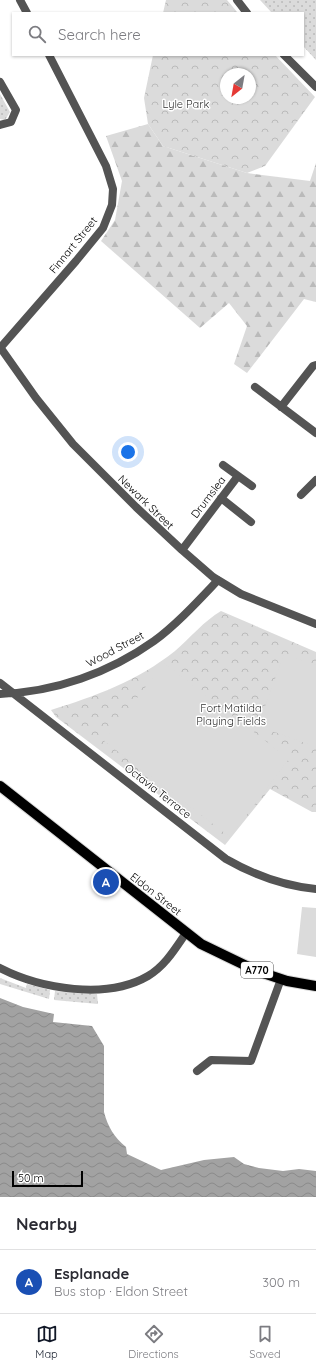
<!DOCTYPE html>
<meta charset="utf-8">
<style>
body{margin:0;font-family:Quicksand,sans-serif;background:#f2f2f3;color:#2b2b33}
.compass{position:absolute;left:220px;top:68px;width:36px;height:36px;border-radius:50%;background:#fff;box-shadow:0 1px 3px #0004;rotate:211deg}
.scale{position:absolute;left:12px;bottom:10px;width:71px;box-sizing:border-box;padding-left:4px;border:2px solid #000;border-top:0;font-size:11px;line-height:14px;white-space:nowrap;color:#000;-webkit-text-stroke:3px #fff;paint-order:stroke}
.you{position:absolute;left:128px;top:452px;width:14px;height:14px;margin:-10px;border:3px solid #fff;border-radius:50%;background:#1a73e8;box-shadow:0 0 0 6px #1a73e833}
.badge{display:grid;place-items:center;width:26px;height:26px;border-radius:50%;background:#111827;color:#fff;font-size:13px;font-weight:700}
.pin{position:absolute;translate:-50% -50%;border:2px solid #fff;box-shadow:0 1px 4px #0006}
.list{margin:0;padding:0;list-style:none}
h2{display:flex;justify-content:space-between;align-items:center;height:52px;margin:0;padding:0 16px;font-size:17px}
h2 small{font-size:13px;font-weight:400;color:#7c7c81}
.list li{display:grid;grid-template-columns:26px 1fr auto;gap:12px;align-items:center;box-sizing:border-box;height:64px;padding:0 16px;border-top:1px solid #e1e1e2}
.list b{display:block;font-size:15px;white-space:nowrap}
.list p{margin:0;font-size:13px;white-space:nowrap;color:#7c7c81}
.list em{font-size:13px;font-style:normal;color:#7c7c81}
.icon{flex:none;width:22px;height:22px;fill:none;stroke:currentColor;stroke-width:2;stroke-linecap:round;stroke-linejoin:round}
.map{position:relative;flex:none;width:316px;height:1197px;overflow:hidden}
.search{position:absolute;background:#fff;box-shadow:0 1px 3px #0004;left:12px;right:12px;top:12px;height:44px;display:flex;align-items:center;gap:10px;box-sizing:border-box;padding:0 14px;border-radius:0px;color:#7c7c81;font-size:15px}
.sheet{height:116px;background:#fff}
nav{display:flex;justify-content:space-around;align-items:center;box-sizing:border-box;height:56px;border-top:1px solid #e1e1e2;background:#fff;font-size:11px;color:#7c7c81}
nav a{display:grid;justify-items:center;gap:2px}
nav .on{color:#111827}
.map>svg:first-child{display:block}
.grass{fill:url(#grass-dots)}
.forest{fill:url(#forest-firs)}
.park{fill:url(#park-crowns);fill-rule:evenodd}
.pitch{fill:#dbdbdb}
.water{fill:url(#water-waves)}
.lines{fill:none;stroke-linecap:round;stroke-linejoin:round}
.primary-casing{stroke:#dbdbdb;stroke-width:12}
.minor{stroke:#545454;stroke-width:8}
.tertiary{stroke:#545454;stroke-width:8}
.primary{stroke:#000;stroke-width:10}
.labels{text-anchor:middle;stroke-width:3;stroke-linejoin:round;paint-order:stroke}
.shield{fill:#fff;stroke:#4c4c4c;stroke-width:1}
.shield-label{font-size:10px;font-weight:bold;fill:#000}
.park-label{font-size:11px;fill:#323232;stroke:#fff}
.street-label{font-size:11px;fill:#000;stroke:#fff}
</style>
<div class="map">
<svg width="316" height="1197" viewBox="0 0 316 1197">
<defs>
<pattern id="grass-dots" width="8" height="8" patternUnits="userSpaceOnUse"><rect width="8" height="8" fill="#dbdbdb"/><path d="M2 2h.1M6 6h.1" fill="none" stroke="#bababa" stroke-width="1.8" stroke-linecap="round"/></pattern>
<pattern id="forest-firs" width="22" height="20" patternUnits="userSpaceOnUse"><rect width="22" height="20" fill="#dbdbdb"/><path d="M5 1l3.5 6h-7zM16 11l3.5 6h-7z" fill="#bababa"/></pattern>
<pattern id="park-crowns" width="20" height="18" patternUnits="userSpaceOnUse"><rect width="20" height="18" fill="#dbdbdb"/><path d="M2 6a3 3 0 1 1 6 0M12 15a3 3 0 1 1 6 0" fill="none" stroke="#bababa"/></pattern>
<pattern id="water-waves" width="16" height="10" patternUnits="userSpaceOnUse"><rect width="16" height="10" fill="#a2a2a2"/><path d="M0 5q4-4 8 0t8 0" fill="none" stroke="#8a8a8a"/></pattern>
</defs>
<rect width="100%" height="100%" fill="#fff"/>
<path class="grass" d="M260,0h56v60l-13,-14v-33h-31z
M0,94l10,18 -5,8 -5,-1z
M0,978l26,10 1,-4 23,6 -1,9 -49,-15z
M55,991l42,3 1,10 -44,-4z"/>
<path class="forest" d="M148,124l15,22 84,27 63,8 6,-18v139l-12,-3 -57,74 -13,-9 13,-38 -18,-23 -29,25 -99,-87 14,-21 7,-39 -16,-45z"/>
<path class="park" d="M166,0h61l11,13h-75z
M153,55h122l40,42 -50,69 -18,7 -84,-27 -15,-22 -4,-26zM226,74h24v24h-24z
M221,611l95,41v160h-4l-42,-23 -45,56 -169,-128 -5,-7c45,-14 86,-29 124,-59 15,-13 29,-30 46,-40z"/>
<path class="pitch" d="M284,654l32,11v82l-58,-21z
M164,663l125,96 -59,78 -126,-96z
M302,907l14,1v49l-19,-3z"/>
<path class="water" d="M0,998l23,9 31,7 -1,8 39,4 12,20v66c4,15 10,25 22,35l1,7 34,16 43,-10 30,-3 10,7 15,4 24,3 16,-2 17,2v26h-316z"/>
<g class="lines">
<g class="primary-casing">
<path id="primary" d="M0,786l201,158 56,27 30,10 29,5"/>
</g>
<path class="minor" d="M20,0l7,13
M237,0l10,13
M284,55l32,32
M0,82l16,28 -5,12 -11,3
M0,347l36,51 37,46 63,63 46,43 31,27 28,17 75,30
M0,348l76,-87 27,-33 9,-23 1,-16 -7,-23 -57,-111
M255,387l61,46
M281,407l32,-41 3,-1
M223,465l29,21
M301,495l15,-15
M221,498l30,24
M182,550l56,-74
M0,683l226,176c28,16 58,27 90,30
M0,694c55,-2 109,-21 154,-53 23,-17 44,-40 64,-61
M197,1071l14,-11 40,1 30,-82"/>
<path class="tertiary" d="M0,968c41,21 107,32 148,8 17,-10 27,-27 38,-43"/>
<use href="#primary" class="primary"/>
</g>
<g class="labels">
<rect class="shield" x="241" y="962" width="32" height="16" rx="3"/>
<g class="shield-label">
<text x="257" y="974">A770</text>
</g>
<g class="park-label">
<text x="186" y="108">Lyle Park</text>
<text x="231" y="712">Fort Matilda<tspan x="231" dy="13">Playing Fields</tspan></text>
</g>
<g class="street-label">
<text transform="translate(73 245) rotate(-51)" y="4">Finnart Street</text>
<text transform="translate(208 497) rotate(-53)" y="4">Drumslea</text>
<text transform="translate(146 502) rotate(44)" y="4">Newark Street</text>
<text transform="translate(115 649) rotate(-28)" y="4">Wood Street</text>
<text transform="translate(158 791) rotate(38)" y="4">Octavia Terrace</text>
<text transform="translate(156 894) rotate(38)" y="4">Eldon Street</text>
</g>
</g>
</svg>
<svg class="compass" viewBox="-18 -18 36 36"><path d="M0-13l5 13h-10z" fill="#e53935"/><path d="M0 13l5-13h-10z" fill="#7c7c81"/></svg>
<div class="scale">50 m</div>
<div class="you"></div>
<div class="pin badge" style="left:106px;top:882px;background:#1a4fb4">A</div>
<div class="search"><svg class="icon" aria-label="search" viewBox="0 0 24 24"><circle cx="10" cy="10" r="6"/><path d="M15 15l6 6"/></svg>Search here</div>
</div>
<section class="sheet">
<h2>Nearby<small></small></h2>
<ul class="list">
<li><span class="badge" style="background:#1a4fb4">A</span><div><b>Esplanade</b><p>Bus stop · Eldon Street</p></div><em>300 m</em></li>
</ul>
</section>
<nav>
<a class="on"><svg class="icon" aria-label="map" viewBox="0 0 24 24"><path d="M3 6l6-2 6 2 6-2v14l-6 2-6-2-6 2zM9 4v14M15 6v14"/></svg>Map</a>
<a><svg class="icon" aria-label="directions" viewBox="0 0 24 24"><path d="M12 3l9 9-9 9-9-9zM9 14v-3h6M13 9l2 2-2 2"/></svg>Directions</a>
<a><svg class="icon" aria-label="saved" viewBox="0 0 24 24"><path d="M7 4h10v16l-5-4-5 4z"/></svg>Saved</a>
</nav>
